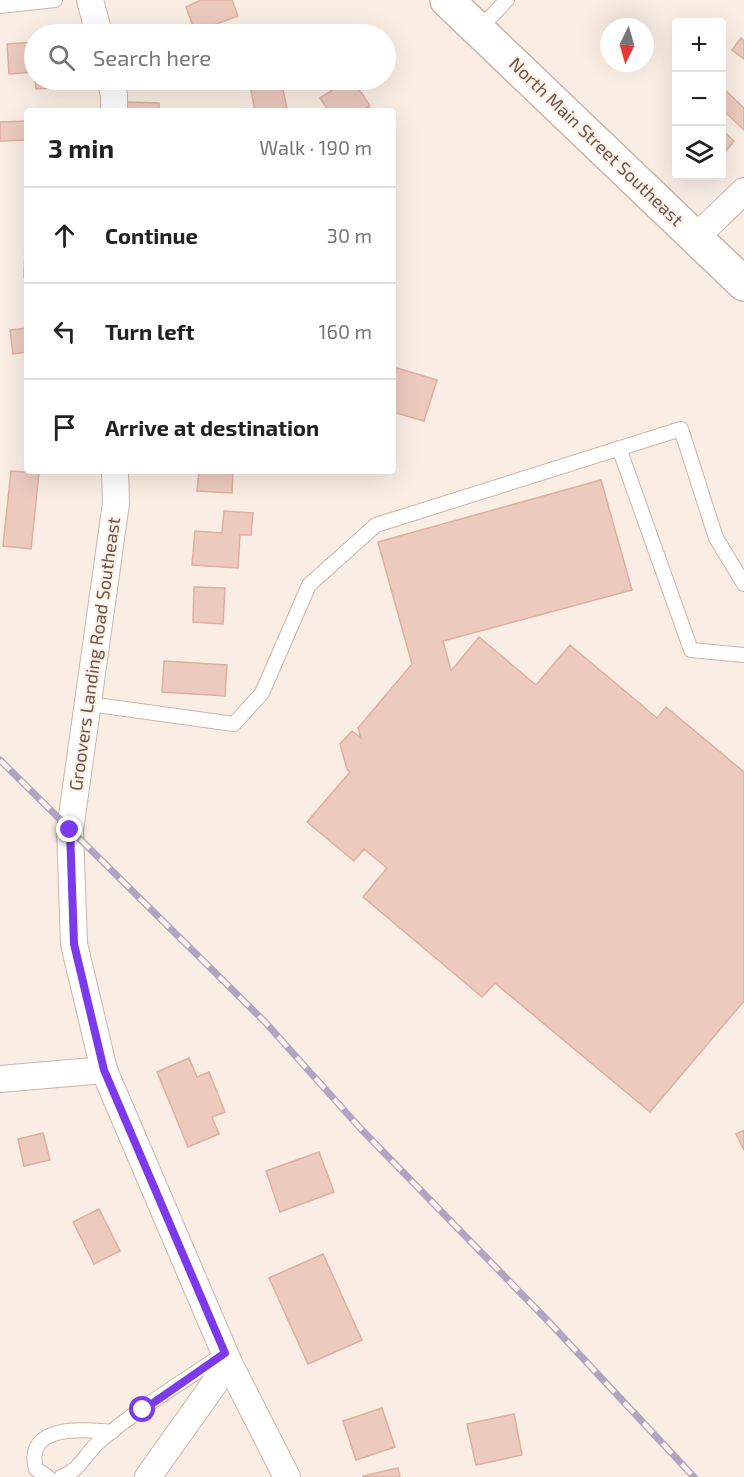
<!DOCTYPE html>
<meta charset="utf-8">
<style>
body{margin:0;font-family:"Exo 2",sans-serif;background:#f2f2f2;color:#222}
.controls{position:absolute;right:18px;top:18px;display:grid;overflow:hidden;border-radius:6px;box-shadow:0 6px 24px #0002}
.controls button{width:54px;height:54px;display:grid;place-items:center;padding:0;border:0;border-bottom:2px solid #e0e0e0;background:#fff;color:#222;font:30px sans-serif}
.compass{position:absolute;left:600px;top:18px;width:54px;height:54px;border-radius:50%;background:#fff;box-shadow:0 6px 24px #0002;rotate:185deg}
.stop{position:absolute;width:18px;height:18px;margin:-14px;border:4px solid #7c3aed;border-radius:50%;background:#fff}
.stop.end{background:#7c3aed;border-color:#fff;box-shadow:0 2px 6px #0008}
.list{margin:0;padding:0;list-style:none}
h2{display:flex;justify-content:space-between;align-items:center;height:78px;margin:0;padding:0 24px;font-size:26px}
h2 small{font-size:20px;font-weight:400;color:#767676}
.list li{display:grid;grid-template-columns:39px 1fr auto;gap:18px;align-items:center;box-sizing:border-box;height:96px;padding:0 24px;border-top:2px solid #e0e0e0}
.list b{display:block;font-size:22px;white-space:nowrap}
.list em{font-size:20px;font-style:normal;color:#767676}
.icon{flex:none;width:33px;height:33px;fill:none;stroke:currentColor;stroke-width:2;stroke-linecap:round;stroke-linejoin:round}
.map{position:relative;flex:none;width:744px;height:1477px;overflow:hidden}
.search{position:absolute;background:#fff;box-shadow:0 6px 24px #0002;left:24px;top:24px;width:372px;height:66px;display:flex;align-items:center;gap:15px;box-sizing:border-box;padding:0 21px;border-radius:33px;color:#767676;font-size:22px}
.panel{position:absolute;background:#fff;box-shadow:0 6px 24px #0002;left:24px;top:108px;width:372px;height:366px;border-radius:6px}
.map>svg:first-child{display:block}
.building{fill:#edcabe;stroke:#dfaf9f;stroke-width:1.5}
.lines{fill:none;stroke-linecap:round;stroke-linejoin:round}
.service-casing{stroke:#cab5ab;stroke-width:16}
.minor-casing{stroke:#cab5ab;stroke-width:28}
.tertiary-casing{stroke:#cab5ab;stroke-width:36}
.service{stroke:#fff;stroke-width:14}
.minor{stroke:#fff;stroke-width:26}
.tertiary{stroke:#fff;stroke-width:33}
.rail-casing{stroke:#b0a4c2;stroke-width:7}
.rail{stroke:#fdf3e9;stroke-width:4.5;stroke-dasharray:14;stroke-linecap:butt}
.route{stroke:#7c3aed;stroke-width:8}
.labels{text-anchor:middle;stroke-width:4.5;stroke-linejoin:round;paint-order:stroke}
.street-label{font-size:18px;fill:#70544c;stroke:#fdf3e9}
</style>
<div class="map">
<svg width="744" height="1477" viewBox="0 0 744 1477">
<rect width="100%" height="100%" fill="#faeee4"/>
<path class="building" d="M201,0h31l6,16 -43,16 -9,-25z
M741,38l3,3v18l-12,-9z
M34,42v30l-25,2 -2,-30z
M35,80h15l1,8 -15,1z
M348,80h5l17,26 -8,5h-33l-9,-13z
M282,84l5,25 -32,2 -4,-21z
M722,87l22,21v22l-22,-21z
M126,102l33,1v8h-33z
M27,121v19l-27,1v-19z
M722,130l12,11 -12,15z
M25,246h2v31h-3z
M27,328v24l-14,2 -3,-24z
M397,368l40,12 -13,41 -31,-9v-32z
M11,471l28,2 -8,76 -28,-3z
M199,471h34l-1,22 -35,-2z
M601,480l31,110 -189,51 8,30 28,-34 57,48 34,-40 87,73 9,-11 78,65v229l-94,111 -155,-129 -13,14 -119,-100 24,-29 -23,-19 -10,12 -47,-39 43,-50 -3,-3 -7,-25 12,-13 9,7 -3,-10 54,-64 -34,-122z
M224,511l29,2 -2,22h-11l-2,33 -46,-3 3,-34 27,2z
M194,587l31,1 -2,36 -30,-2z
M164,661l63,4 -2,31 -63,-4z
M189,1058l8,19 12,-5 16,40 -13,5 7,17 -31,13 -31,-75z
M744,1130v20l-8,-16z
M43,1133l7,27 -26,6 -6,-27z
M319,1152l15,40 -54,20 -14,-41z
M99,1209l21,42 -26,13 -21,-42z
M323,1254l39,86 -54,24 -39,-86z
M382,1408l13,39 -39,13 -13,-39z
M514,1414l8,41 -46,10 -9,-41z
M398,1468l2,9h-37v-1z"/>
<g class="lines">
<g class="service-casing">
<path id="service" d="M0,6l55,-6
M478,30l29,-30
M619,448l72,202 53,5
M89,704l145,20 28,-31 47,-108 67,-60 305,-96 35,109 28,46
M48,1477l-12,-8c-12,-45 48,-40 76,-37
M61,1477c20,-7 25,-25 40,-37 38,-32 83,-59 124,-87"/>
</g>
<g class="minor-casing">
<path id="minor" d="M90,0l9,34
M110,80l4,15v16
M696,237l48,-46
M115,471l1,32 -46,327 4,114 30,126 125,293 58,114
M0,1079l104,-9
M148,1477l81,-114"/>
</g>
<g class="tertiary-casing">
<path id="tertiary" d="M447,0l297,284"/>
</g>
<use href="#service" class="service"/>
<use href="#minor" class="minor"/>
<use href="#tertiary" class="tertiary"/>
<g class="rail-casing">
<path id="rail" d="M0,760l265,262 96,107 187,192 146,156"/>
</g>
<use href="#rail" class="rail"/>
</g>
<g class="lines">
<path class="route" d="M70,830l4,114 30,126 121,283 -82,57"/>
</g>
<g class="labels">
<g class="street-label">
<text transform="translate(596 142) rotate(44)" y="6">North Main Street Southeast</text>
<text transform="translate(95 654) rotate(-82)" y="6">Groovers Landing Road Southeast</text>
</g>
</g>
</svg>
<div class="controls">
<button>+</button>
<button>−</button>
<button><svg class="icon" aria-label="layers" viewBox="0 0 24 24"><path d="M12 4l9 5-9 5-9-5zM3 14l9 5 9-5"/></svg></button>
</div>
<svg class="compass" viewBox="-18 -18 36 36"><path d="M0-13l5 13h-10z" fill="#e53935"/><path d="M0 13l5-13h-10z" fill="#767676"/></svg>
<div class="stop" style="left:143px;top:1410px"></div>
<div class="stop end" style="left:70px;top:830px"></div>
<div class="search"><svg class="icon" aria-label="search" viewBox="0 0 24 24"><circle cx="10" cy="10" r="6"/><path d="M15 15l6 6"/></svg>Search here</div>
<section class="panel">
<h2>3 min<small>Walk · 190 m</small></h2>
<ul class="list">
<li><svg class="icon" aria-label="ahead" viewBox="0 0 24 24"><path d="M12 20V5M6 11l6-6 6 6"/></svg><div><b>Continue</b></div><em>30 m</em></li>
<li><svg class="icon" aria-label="left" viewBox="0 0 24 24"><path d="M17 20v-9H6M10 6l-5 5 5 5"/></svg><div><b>Turn left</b></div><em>160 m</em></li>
<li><svg class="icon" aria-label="arrive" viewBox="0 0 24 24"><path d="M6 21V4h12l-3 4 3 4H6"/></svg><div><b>Arrive at destination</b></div></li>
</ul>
</section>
</div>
